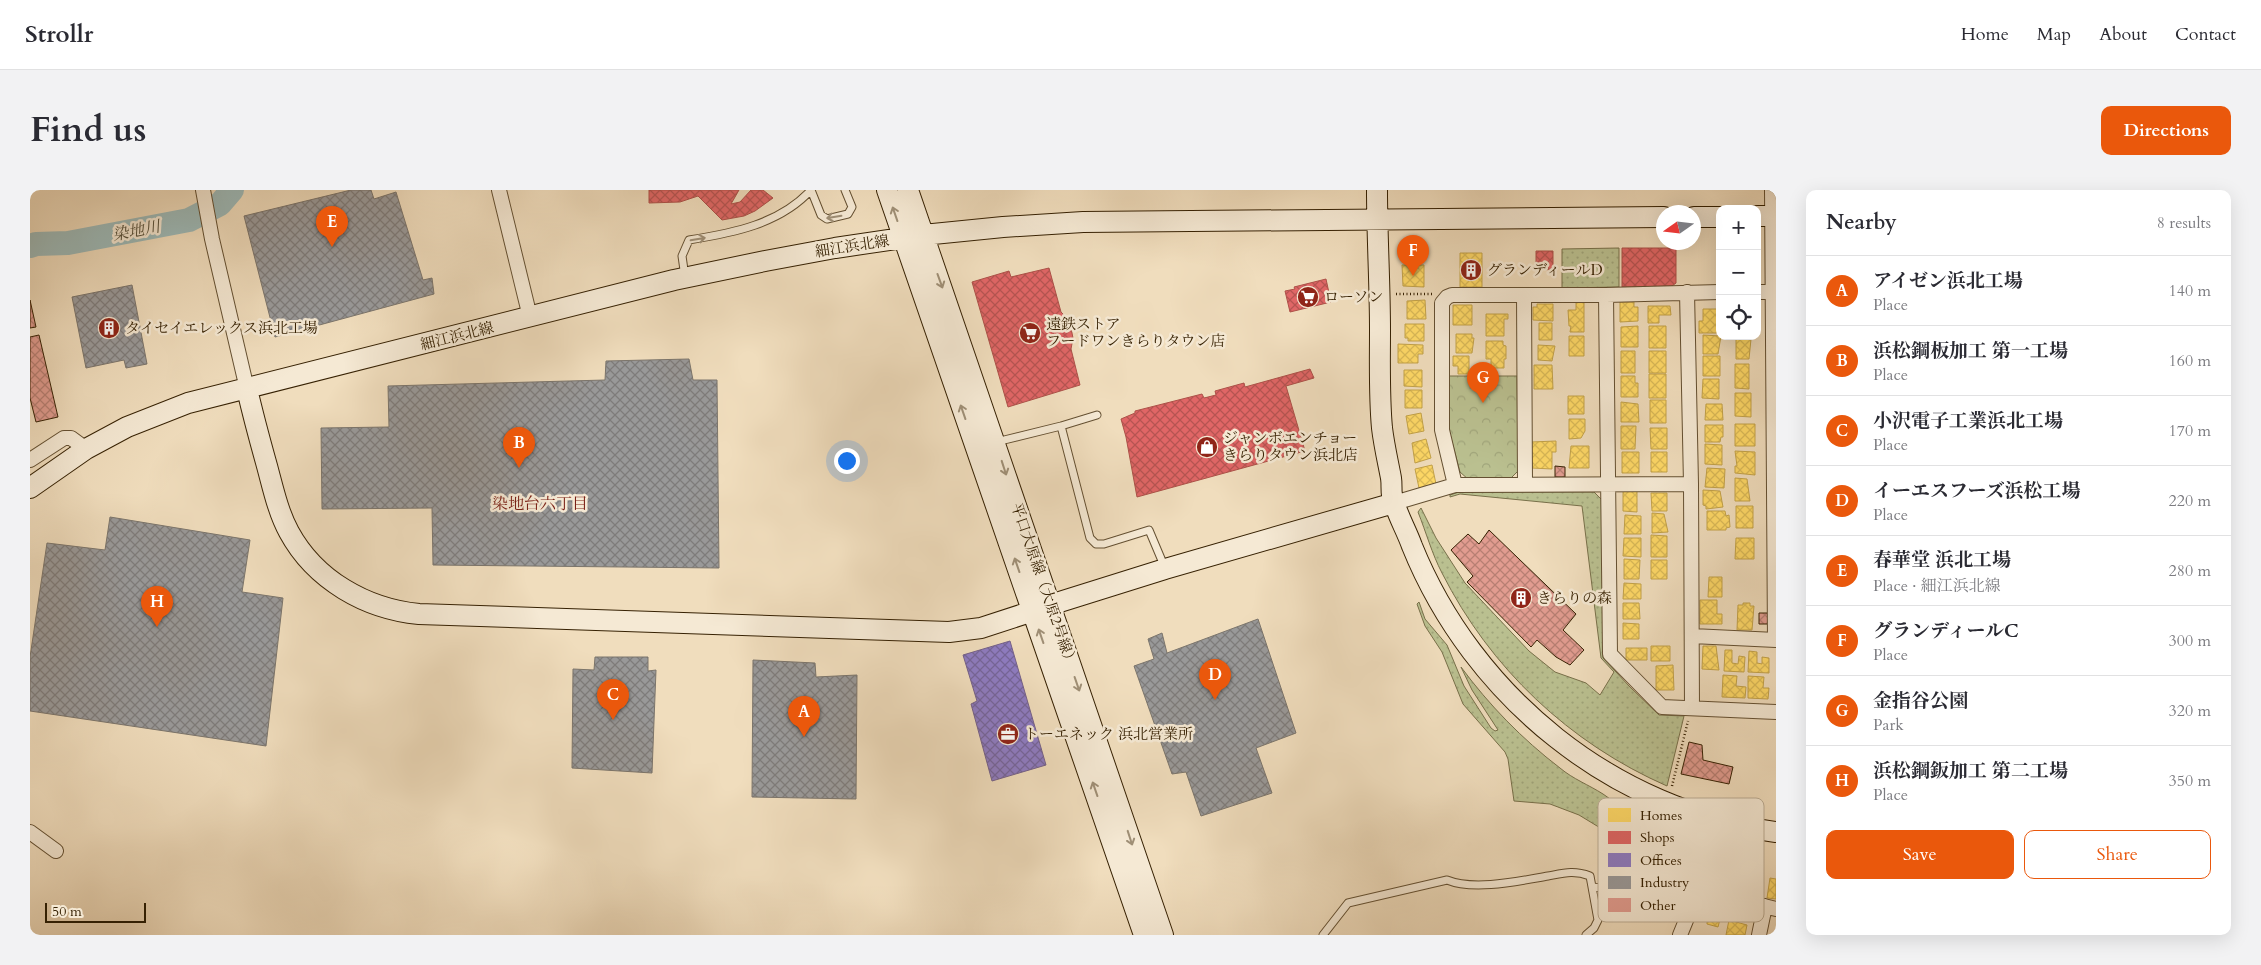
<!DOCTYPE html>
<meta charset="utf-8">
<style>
body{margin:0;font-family:Cardo,"Noto Serif JP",serif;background:#f2f2f3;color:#2b2b33}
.controls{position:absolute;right:15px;top:15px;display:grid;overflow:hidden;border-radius:10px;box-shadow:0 5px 20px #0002}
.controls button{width:45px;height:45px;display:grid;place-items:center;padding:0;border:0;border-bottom:1px solid #e1e1e2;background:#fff;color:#2b2b33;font:25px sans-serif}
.compass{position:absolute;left:1626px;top:15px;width:45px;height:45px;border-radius:50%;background:#fff;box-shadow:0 5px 20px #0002;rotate:256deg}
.scale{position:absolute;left:15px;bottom:12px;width:101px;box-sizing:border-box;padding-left:5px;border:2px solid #362103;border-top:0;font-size:14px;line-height:18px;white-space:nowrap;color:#362103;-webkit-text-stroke:4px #f5e9d4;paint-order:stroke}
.you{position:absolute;left:816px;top:270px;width:18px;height:18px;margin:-12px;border:4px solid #fff;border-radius:50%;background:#1a73e8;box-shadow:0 0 0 8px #1a73e833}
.badge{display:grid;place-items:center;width:32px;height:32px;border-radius:50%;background:#ea580c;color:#fff;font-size:16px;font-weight:700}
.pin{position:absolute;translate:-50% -41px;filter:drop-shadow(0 1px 2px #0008)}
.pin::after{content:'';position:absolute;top:26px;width:18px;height:15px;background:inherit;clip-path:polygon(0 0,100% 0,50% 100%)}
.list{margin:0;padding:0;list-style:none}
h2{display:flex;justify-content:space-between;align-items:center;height:65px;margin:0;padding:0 20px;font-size:21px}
h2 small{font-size:16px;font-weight:400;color:#7c7c81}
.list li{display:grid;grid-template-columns:32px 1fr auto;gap:15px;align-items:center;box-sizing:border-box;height:70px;padding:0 20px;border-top:1px solid #e1e1e2}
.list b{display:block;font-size:19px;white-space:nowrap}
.list p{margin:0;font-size:16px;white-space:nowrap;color:#7c7c81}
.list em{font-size:16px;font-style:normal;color:#7c7c81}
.actions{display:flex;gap:10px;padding:15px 20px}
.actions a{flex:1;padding:11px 0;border:1px solid #ea580c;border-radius:10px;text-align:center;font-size:18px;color:#ea580c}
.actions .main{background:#ea580c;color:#fff}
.icon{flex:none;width:28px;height:28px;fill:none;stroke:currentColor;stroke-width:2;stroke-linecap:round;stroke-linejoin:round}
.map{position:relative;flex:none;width:1746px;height:745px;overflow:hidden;border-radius:10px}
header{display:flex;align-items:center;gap:30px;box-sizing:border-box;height:70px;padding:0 25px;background:#fff;border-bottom:1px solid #e1e1e2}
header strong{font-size:24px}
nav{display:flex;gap:28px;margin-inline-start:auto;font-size:18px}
.intro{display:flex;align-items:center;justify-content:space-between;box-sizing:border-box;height:120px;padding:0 30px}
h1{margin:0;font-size:35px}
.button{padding:12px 22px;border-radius:10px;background:#ea580c;color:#fff;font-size:18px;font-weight:700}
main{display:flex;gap:30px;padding:0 30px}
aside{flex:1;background:#fff;border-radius:10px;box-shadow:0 5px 20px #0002}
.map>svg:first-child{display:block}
.grass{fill:url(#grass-dots);stroke:#78704a;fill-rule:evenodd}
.forest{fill:url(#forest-crowns);stroke:#78704a}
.homes{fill:url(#homes-cross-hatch);stroke:#c3a248}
.shops{fill:url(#shops-cross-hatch);stroke:#ad5148}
.offices{fill:url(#offices-cross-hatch);stroke:#746189}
.industry{fill:url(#industry-cross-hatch);stroke:#7b756c}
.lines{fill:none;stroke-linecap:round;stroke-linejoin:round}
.river{stroke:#9dbab9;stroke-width:24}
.building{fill:url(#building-cross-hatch);stroke:#362103}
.lane-casing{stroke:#645032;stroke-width:9}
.street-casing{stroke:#645032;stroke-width:16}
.secondary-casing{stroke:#362103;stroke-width:22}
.path{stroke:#362103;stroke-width:2.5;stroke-dasharray:1 2.5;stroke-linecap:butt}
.lane{stroke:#f5e9d4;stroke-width:7}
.street{stroke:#f5e9d4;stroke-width:14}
.secondary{stroke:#f5e9d4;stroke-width:20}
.oneway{stroke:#9f8f76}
.labels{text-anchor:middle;stroke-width:5;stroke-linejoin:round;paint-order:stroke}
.street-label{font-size:15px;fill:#362103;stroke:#f5e9d4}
.poi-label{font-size:15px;fill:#362103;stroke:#f5e9d4;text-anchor:start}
.water-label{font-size:16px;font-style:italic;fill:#554f3a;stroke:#f5e9d4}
.neighbourhood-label{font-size:16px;fill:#7a1f14;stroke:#f5e9d4}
.key{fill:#f5e9d4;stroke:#bcad95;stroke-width:1}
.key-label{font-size:14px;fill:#362103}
</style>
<header>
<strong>Strollr</strong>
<nav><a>Home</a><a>Map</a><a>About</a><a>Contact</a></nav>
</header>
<div class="intro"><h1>Find us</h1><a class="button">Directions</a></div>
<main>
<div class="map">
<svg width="1746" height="745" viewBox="0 0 1746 745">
<defs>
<pattern id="grass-dots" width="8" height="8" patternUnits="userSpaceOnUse" patternTransform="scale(1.25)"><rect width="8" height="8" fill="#bac090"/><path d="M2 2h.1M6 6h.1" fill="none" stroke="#a0a57b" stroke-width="1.8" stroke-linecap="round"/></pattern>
<pattern id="forest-crowns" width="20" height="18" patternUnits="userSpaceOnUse" patternTransform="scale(1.25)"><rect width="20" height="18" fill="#bac090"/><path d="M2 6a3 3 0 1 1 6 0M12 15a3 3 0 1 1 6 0" fill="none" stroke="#a0a57b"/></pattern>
<pattern id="homes-cross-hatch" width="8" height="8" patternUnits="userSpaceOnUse" patternTransform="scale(1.25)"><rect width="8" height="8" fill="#ffd966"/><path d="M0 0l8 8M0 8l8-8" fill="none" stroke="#dbba57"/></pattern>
<pattern id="shops-cross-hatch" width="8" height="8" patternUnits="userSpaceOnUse" patternTransform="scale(1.25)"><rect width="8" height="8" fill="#e06666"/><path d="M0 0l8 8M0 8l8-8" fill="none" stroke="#b65452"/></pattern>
<pattern id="offices-cross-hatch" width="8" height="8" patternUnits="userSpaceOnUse" patternTransform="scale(1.25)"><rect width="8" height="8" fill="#8e7cc3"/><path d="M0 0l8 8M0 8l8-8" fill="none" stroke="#75659c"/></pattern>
<pattern id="industry-cross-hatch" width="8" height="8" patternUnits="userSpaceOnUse" patternTransform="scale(1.25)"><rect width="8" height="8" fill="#999"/><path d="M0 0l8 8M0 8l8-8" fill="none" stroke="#7e7c7b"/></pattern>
<pattern id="building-cross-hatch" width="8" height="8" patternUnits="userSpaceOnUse" patternTransform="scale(1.25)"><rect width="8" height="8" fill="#e19c90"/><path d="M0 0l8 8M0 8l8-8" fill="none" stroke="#b77f73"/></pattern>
</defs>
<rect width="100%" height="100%" fill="#f0ddbd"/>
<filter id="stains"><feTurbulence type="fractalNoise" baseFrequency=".004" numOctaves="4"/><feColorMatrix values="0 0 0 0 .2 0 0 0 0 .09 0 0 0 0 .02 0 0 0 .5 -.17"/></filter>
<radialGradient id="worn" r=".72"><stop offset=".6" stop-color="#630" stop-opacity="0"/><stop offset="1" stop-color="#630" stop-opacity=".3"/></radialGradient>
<path class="grass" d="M1589,58v39l-57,1v-39z
M1429,302h135l8,8 1,158 26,28 30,29 25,1 -17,70c-98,-43 -177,-118 -225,-213 -10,-19 -16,-41 -24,-61l3,-4 15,30 29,45 64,68 26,21 31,11 14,12 14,-23 -13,-14 -19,-152 -122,-12 -10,3v-2z
M1389,412l6,17 22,26 17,41 27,42 4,3 3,-1 -26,-40 -11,-23c28,38 61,72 99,101 13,11 29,17 43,26 19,13 32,25 55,33l3,11 -3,3 -8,27 -4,2 -14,-19 -30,-22 -23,-14 -29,-11 -36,-3 -6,-42 -3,-7 -42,-48 -21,-52 -17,-26 -8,-22zM1605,629l1,17c-13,1 -29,1 -24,-16z"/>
<path class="forest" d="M1418,186h69l1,95 -9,9h-40l-9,-8 -11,-42z"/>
<path class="homes" d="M1430,63h22v34h-22z
M1372,75h22v22l-21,-1z
M1395,110l1,19h-19v-18z
M1546,112h8v30h-14l1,-6h-2l-1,-16h8z
M1590,112h14v5h4v14l-18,1z
M1507,114h16v17l-20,-1v-13h4z
M1423,115h19v20h-19z
M1618,116h22l1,9h-12v8h-11z
M1673,119h17v24h-21v-12h4z
M1456,124h22v5h-4v17h-18z
M1509,133h13v17h-13z
M1375,134h19v17h-16v-3h-3z
M1608,136v21h-17v-20z
M1619,136h17v22h-17z
M1426,144h16v4h2l-2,15h-16z
M1673,145l18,1 -3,18h-15z
M1539,146h15v20h-15z
M1706,148l15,1 -2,20h-13z
M1456,151h17v4l3,1v13h-2v9h-13v-9h-5z
M1368,154l25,1v9h-5v9h-20z
M1508,155l17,1 -3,15 -14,-1z
M1591,161h14v22h-14z
M1619,161h17v22h-17z
M1423,166h16v18h-11v-8h-5z
M1673,166h17v20h-17z
M1705,174h14v25l-14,-1z
M1504,175h18l1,24h-19z
M1374,180h18v17l-18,-1z
M1619,184h17v24h-17z
M1591,186h14v7h3v14h-17z
M1673,189h16v20l-17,-1z
M1375,200h17v18h-17z
M1705,203h16v24l-16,-1z
M1538,206h16v18h-16z
M1620,210h16v23h-16z
M1591,212l17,2 1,18h-18z
M1676,214h16l1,16h-18z
M1391,223l3,18 -15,3 -3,-18z
M1539,229h16v12l-4,7 -12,1z
M1705,234h20v22h-20z
M1675,235h18v12h-2l-1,5h-15z
M1591,236h15l-1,23h-14z
M1620,238h17v21h-16z
M1396,249l5,19 -16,5 -3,-20z
M1526,251v11h-4v17l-20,-1 -1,-26z
M1675,254l17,1v20l-17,-1z
M1541,256h18v22h-20z
M1705,261l20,1v23l-20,-2v-7h2z
M1592,262h17v21h-17z
M1621,262h16v20h-16z
M1402,275l4,19 -17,4 -4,-19z
M1677,278l18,1 -1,19 -19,-1z
M1705,288l12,1 3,22h-15z
M1673,300l17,1 3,16 -17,2v-3l-3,-1z
M1593,301h14v21l-14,-1z
M1621,303h16v18h-15z
M1706,316h17v22h-17z
M1677,321h18l1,5 3,-1 1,12 -4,1v2h-19z
M1622,323l12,1 4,18 -16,1z
M1595,325l16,1v18h-17z
M1621,345l16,1v21h-16z
M1594,348h17v19l-18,-1z
M1706,348h18v21h-19z
M1594,369l16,1 -1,19h-15z
M1621,370h16v19h-16z
M1679,387h13v20h-14z
M1594,393l17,1v15h-18z
M1670,410h17v14h5v10h-22z
M1593,413h16l1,16h-17z
M1713,413h7v3h4l-2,24h-15l1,-25h5z
M1593,433l16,1v15h-16z
M1621,456h19v15h-19z
M1673,456h13l3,24 -17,-1z
M1596,458h21v12h-21z
M1695,460h7v13l6,1 1,-8 6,1 -1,15 -20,-1z
M1719,461l8,1v11l5,1v-7l7,1v15l-21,-1z
M1643,475l1,25h-18v-24z
M1693,485l14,1 -1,10 10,1 -1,11 -23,-1z
M1718,486l16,1 -1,11h6l-1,11 -20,-1z
M1740,688l6,1v20l-9,-1z
M1677,715l16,3 -5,19 -11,-3v-4l-3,-1z
M1699,730l18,5 -2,10h-19z"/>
<path class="shops" d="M619,0h90l-8,14 9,-2 11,-12h12l10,8 -18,13 -11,5 -22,4 -24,-24 -18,6 -31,1z
M1592,58h54v35l-4,3 -50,1z
M1506,61h17v19l-17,-1z
M1019,78l12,44 5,5 5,11 2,10 -2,11 9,36 -72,22 -36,-125 37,-11 2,6z
M1296,89l5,23 -41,10 -5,-21 10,-2 -1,-2z
M1280,179l4,9 -28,8 19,65 -168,46 -11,-60 -5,-18 14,-6v-2l67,-17 2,4 12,-3 -1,-4 29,-8 1,4z"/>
<path class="offices" d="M980,451l36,124 -54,16 -21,-77 6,-3 -14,-46z"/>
<path class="industry" d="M321,0h20l3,9 22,-7 27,88 9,-2 2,16 -159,43 -31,-121z
M102,95l15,79 -21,4 -2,-8 -38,8 -14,-71z
M659,169l4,21h24l2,188 -286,-3 -1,-57 -110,1 -1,-81 68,-1 -1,-41 217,-6 1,-19z
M80,327l140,23 -8,52 41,6 -17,148 -236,-35v-54l17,-114 58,7z
M1228,429l38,114 -40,15 16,45 -71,23 -15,-44 -14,2 -38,-108 20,-7 -6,-20 14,-6 5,20z
M565,467h53v14l8,-1 -4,103 -80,-5 1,-99 21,1z
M723,470l62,3 1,14 41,-2 -1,124 -104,-2z"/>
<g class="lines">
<path class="river" d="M0,56l6,-2 32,-1 121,-23 31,-16 12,-14"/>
</g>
<path class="building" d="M0,110l6,27 -6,1z
M9,145l19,82 -22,5 -6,-24v-61z
M1525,276l10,1v10h-10z
M1459,340l87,84 -13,16 21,20 -14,15 -14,-8 -19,-17 -6,7 -64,-65 6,-6 -22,-26 17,-16 11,10z
M1729,423h10v11h-10z
M1659,552l13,3 1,15 30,7 -4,17 -48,-10z"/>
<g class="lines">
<g class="lane-casing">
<path id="lane" d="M781,0l10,25 6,4 21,-5 4,-7 -7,-17
M655,87l-3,-21 7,-16c44,-7 91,-16 122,-50
M1031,236l29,112 6,6h8l45,-14 16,38
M966,252l65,-16 36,-11
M1562,697l24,2 70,30
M1293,745l25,-32 99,-23c27,11 72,1 101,-4 16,-3 26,-6 42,0l8,44 -4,8 -8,7"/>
</g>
<g class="street-casing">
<path id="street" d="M173,0l9,49 35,150
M469,0l31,127
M1742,0l3,450
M1657,102l4,192 1,224
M1727,102h19
M1494,105l1,189
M1576,105l114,-3
M0,270l34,-22h7l15,11
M1661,294l-236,1 -13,-55v-127l5,-6 5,-2h154l4,359 52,53 114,5
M1371,311l54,-16
M1662,446l84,4
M0,642l26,19
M1669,700l77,19
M1650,745l46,-112
M1729,745l6,-29"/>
</g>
<g class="secondary-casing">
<path id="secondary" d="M857,0l257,745
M878,0l255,745
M1347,0c0,47 3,94 3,140 0,33 -1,66 2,98 2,17 6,34 9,50 1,6 0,12 1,17 4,18 14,34 20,51 61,151 202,265 364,286
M1727,26h19
M1664,27h26
M217,199c6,26 13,52 20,77 6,22 11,46 22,66 26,48 77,77 130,82l530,18 32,-4 52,-17
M0,298l56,-39 41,-22 61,-24 486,-123 91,-19 70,-13 88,-13 80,-8 80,-5 581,-5
M1020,415l115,-36 229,-66"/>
</g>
<path class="path" d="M1366,104h37
M1642,596l16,-65"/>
<use href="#lane" class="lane"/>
<use href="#street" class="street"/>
<use href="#secondary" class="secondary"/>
</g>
<defs><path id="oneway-shaft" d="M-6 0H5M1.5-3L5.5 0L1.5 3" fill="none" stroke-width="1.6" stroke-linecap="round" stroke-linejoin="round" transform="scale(1.25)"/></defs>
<g class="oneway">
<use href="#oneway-shaft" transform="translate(865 24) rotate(-109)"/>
<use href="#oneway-shaft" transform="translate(804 27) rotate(171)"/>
<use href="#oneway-shaft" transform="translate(668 49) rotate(-10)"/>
<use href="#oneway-shaft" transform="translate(910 91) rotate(70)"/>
<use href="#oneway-shaft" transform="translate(933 222) rotate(-109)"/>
<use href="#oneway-shaft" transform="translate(974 278) rotate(72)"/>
<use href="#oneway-shaft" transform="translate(987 375) rotate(-109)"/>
<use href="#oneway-shaft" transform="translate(1011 446) rotate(-109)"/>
<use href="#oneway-shaft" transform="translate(1047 494) rotate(71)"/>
<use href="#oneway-shaft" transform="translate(1065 599) rotate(-109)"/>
<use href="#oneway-shaft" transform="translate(1100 648) rotate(72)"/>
</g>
<defs>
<g id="building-disc" transform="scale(1.125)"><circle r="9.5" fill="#8f2418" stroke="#f5e9d4"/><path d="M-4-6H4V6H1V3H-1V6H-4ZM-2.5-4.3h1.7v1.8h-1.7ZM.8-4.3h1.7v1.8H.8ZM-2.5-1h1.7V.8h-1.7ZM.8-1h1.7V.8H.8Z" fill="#fff"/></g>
<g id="supermarket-disc" transform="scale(1.125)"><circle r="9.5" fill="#8f2418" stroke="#f5e9d4"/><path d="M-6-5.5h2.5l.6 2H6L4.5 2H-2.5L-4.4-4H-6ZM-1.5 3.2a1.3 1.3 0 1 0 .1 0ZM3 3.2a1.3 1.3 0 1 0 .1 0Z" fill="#fff"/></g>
<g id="shop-disc" transform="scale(1.125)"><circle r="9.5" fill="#8f2418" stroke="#f5e9d4"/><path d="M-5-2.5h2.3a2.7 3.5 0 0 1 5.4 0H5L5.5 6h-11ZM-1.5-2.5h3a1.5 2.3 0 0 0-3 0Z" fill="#fff"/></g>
<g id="office-disc" transform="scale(1.125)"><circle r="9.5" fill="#8f2418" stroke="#f5e9d4"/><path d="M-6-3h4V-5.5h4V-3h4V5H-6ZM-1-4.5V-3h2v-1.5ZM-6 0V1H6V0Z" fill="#fff"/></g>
</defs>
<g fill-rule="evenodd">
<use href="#building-disc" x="1441" y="80"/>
<use href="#supermarket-disc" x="1278" y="107"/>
<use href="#building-disc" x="79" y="138"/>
<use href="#supermarket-disc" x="1000" y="143"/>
<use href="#shop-disc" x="1177" y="257"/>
<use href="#building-disc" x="1491" y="408"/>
<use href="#office-disc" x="978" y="544"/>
</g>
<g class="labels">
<g class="street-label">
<text transform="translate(822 56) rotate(-9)" y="5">細江浜北線</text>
<text transform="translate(427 146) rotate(-14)" y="5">細江浜北線</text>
<text transform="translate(1014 395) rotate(71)" y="5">平口大原線（大原2号線）</text>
</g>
<g class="poi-label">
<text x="1457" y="85">グランディールD</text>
<text x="1294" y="112">ローソン</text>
<text x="1016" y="139">遠鉄ストア<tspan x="1016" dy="17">フードワンきらりタウン店</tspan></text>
<text x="95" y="143">タイセイエレックス浜北工場</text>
<text x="1193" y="253">ジャンボエンチョー<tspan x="1193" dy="17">きらりタウン浜北店</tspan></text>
<text x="1507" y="413">きらりの森</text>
<text x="994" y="549">トーエネック 浜北営業所</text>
</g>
<g class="water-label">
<text transform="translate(106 40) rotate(-11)" y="6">染地川</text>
</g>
<g class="neighbourhood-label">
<text x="510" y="319">染地台六丁目</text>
</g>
</g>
<rect x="1568" y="608" width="166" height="124" rx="8" class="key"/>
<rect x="1578" y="618" width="23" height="14" fill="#ffd966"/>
<rect x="1578" y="641" width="23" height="13" fill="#e06666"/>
<rect x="1578" y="663" width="23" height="14" fill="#8e7cc3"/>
<rect x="1578" y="686" width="23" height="13" fill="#999"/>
<rect x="1578" y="708" width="23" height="14" fill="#e19c90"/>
<g class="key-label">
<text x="1610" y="630">Homes</text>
<text x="1610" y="652">Shops</text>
<text x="1610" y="675">Offices</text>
<text x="1610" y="697">Industry</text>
<text x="1610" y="720">Other</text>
</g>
<rect width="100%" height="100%" filter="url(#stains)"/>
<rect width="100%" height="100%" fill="url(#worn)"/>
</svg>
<div class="controls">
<button>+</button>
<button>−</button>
<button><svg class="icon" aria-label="locate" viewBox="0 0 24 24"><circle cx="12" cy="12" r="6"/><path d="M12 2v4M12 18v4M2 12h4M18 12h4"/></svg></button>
</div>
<svg class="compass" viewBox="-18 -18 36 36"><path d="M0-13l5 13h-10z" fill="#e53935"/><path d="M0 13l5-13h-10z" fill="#7c7c81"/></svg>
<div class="scale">50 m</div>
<div class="you"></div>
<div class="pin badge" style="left:774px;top:547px">A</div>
<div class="pin badge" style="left:489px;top:278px">B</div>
<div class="pin badge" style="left:583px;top:530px">C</div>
<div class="pin badge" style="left:1185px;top:510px">D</div>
<div class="pin badge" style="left:302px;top:57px">E</div>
<div class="pin badge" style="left:1383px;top:86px">F</div>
<div class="pin badge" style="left:1453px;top:213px">G</div>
<div class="pin badge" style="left:127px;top:437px">H</div>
</div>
<aside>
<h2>Nearby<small>8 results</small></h2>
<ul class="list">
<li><span class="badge">A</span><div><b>アイゼン浜北工場</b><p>Place</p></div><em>140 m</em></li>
<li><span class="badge">B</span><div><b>浜松鋼板加工 第一工場</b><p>Place</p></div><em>160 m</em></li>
<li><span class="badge">C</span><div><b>小沢電子工業浜北工場</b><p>Place</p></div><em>170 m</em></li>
<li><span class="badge">D</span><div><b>イーエスフーズ浜松工場</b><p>Place</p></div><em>220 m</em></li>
<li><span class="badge">E</span><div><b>春華堂 浜北工場</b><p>Place · 細江浜北線</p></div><em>280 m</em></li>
<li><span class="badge">F</span><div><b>グランディールC</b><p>Place</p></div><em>300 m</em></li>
<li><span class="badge">G</span><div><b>金指谷公園</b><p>Park</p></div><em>320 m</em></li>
<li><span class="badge">H</span><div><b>浜松鋼鈑加工 第二工場</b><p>Place</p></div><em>350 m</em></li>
</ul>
<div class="actions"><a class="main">Save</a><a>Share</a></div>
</aside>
</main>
